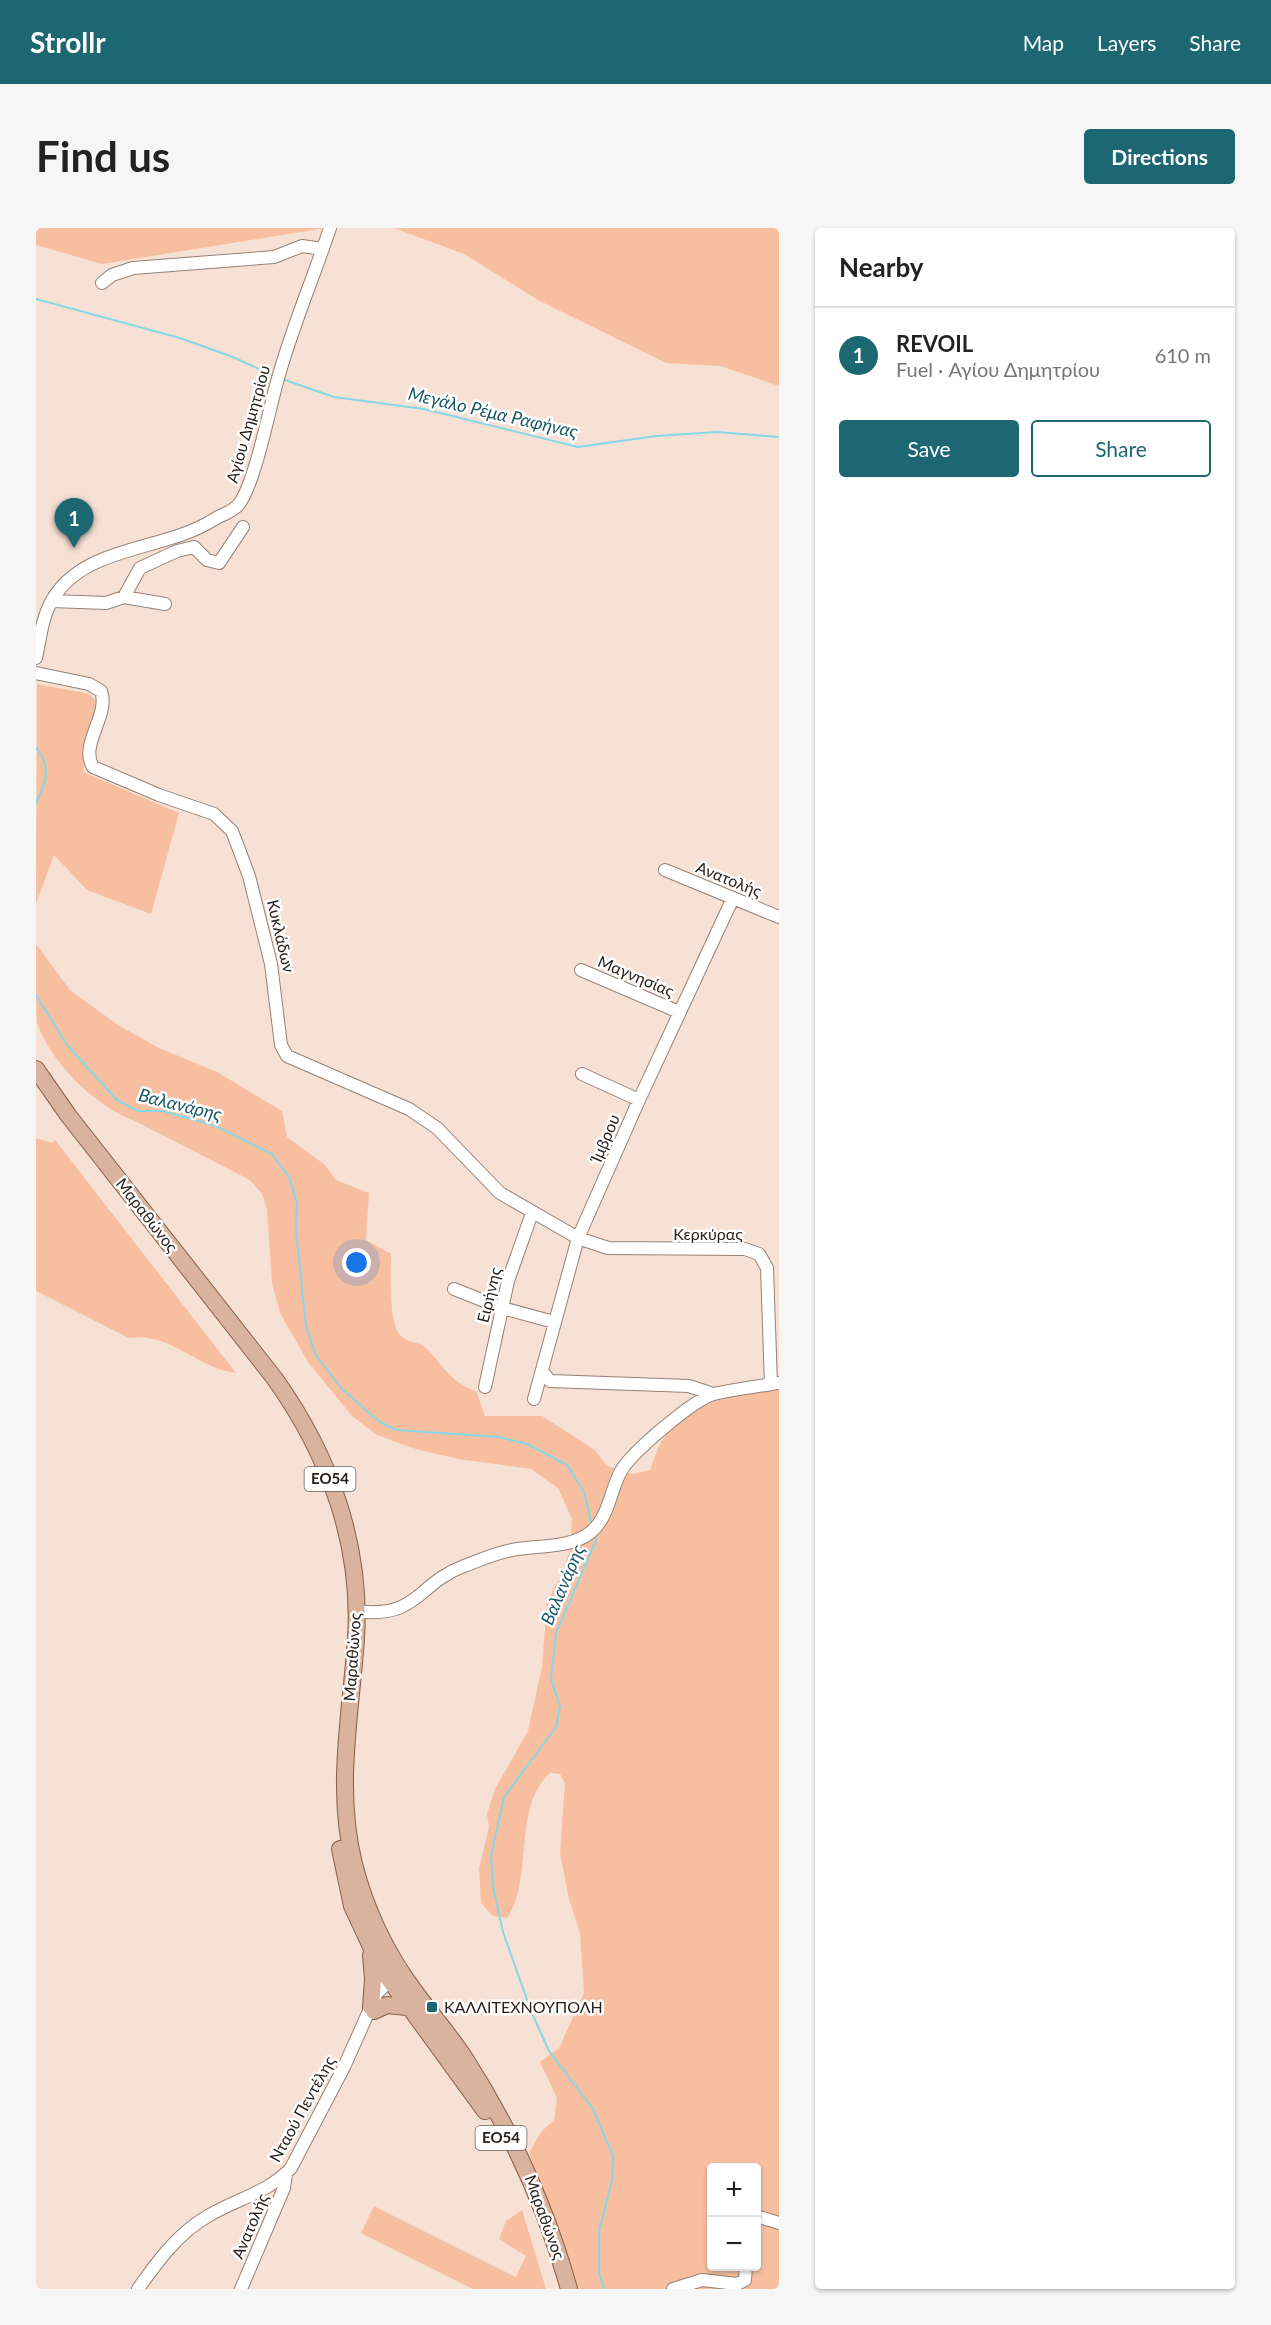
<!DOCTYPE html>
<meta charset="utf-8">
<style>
body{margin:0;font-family:Lato,sans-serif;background:#f6f6f6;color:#222}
.controls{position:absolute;right:18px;bottom:18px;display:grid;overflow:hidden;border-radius:6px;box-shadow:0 2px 4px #0004}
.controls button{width:54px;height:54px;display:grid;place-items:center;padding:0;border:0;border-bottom:2px solid #e0e0e0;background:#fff;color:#222;font:30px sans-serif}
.you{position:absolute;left:321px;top:1035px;width:21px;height:21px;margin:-15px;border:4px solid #fff;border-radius:50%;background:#1a73e8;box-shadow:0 0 0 9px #1a73e833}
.badge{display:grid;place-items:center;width:39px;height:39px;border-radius:50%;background:#1d6772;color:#fff;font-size:20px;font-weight:700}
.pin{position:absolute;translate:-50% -50px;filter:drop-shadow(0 2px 3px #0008)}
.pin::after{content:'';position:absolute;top:32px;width:21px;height:18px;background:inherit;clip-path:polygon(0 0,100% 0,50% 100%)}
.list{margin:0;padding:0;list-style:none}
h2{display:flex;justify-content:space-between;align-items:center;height:78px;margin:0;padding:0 24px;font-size:26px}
h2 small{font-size:20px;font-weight:400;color:#767676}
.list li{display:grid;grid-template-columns:39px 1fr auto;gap:18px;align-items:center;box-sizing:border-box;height:96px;padding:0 24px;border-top:2px solid #e0e0e0}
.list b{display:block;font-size:22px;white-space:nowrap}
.list p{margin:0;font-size:20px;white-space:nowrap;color:#767676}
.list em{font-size:20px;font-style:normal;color:#767676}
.actions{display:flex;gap:12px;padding:18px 24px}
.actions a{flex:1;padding:14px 0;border:2px solid #1d6772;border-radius:6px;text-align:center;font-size:21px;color:#1d6772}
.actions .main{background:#1d6772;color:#fff}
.map{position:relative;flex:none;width:743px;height:2061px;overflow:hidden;border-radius:6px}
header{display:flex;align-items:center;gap:36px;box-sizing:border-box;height:84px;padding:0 30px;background:#1d6772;color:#fff}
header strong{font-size:28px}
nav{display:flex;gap:33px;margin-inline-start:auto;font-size:21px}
.intro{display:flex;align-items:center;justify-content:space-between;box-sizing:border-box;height:144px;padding:0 36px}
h1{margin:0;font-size:42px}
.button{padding:15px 27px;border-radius:6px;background:#1d6772;color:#fff;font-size:21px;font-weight:700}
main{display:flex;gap:36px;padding:0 36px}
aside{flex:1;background:#fff;border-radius:6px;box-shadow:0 2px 4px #0004}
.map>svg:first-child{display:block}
.green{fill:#f7bf9f;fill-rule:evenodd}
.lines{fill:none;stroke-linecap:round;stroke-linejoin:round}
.stream{stroke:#88d7e6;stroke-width:2}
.minor-casing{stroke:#958176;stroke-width:14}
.major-casing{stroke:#8a5e45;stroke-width:18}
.minor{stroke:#fff;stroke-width:12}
.major{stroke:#d9b39d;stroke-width:16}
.poi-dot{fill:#1d6772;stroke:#fff;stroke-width:2}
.labels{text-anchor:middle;stroke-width:5;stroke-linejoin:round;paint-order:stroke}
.shield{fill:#fff;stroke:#68635f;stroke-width:1.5}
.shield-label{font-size:15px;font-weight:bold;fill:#28201b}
.street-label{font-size:16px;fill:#28201b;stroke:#fff}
.poi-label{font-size:16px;fill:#28201b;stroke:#fff;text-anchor:start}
.water-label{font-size:18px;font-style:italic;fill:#145863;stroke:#fff}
</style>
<header>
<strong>Strollr</strong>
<nav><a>Map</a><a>Layers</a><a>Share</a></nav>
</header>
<div class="intro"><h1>Find us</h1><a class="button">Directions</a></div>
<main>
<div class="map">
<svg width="743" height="2061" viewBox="0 0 743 2061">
<rect width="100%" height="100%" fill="#f7e1d5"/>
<path class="green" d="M0,0h290l-224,36 -66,-19z
M358,0h385v158l-58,-20 -55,-3 -128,-63 -74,-46z
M1,456l53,10 6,7 -13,71 96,41 -28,101 -64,-24 -33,-35 -18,49z
M0,716l34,46 48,35 41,23 58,24 65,39 5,26 37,27 12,16 33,13 -3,47 25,14c0,18 -3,69 10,82 8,8 20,5 27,14 17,18 24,33 48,41l9,25h57l53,34 12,16 25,8 18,-4c4,-10 7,-22 13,-31 28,-40 72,-43 116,-52v902h-201l-11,-36 -38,-100 12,-21 13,-12 3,-22 -17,-36 19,-14 25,-55 -4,-60 -11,-34 -9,-46 5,-70 -5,-9 -10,-1c-38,34 -16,108 -43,145l-14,-2 -12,-13 -2,-35 10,-41 -2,-13 8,-25 33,-58 14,-64 5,-66 15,-27 8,-24 2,-31 -14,-31 -27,-19 -73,-10 -42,-10 -39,-14 -25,-19 -44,-54 -28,-49 -8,-30 -5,-74 -5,-15 -12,-14 -115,-59c-39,-14 -84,-58 -98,-98 -1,-15 -1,-61 -1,-79zM676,1940h44v98h-44z
M0,910l16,5 3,-3 181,233c-37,-4 -67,-42 -107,-35l-93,-47z
M338,1978l142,71 10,-21 -27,-17 7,-18 16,-11 24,79h-73l-112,-56z"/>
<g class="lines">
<path class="stream" d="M0,71l144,39 53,19 41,19
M246,151l52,18 90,12 154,38 78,-11 61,-4 62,5
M0,520c16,17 10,36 0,55
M0,767l31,50 50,55 21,11h25l53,15 56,28 17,23 8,26 -1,28 10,95 9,28 26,34 37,33 18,9 103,7 28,7 40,21 17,27 8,33
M558,1306l2,6 -40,93 -5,46 9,27 -4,21 -52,70 -13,59 2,30 10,46 28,79 18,40 44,58 20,47 -1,24 -13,52v41l5,16"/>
<g class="minor-casing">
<path id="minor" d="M66,55l10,-8 21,-7 141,-11 28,-11 21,3
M88,369l41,7
M16,373l54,2 18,-6 16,-29 37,-17 17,-4 13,13 12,3 24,-36
M0,430c4,-19 6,-39 15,-56 31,-57 111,-50 162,-82 9,-6 19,-7 26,-16 16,-21 30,-94 38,-122 14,-52 36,-103 53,-154
M0,445l53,11 12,7c9,25 -22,53 -8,76l66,28 55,19 18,17 17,45 22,88 10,81 6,11 122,53 28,19 63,65 78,45 30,10 137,1 14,5 8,14 4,116
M629,642l114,47
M545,742l98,42
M546,846l57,26
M418,1061l48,19 52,14
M507,1144l7,9 139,5 24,8
M449,1159l23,-106 24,-68
M498,1171l44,-161 61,-138 94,-202
M320,1383c63,8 60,-27 108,-45 16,-6 32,-13 48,-16 25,-5 58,-1 79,-18 18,-15 19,-41 30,-61 10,-18 73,-72 93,-77 20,-5 42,-7 63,-11
M720,1988l23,7
M102,2061c19,-27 40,-56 70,-73 28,-17 60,-23 83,-48l53,-101 33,-74 17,-16
M205,2061l43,-101 2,-14
M637,2061l29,-9 35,4 8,-4 1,-14"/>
</g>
<g class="major-casing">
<path id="major" d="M0,841l32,46 207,264c54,76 87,165 81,259 -5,76 -21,150 -2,226 11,44 32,89 59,125 17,24 37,46 53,71 46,72 80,147 103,229
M304,1621l12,57 29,62 104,143
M335,1727l2,24 -2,28
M338,1783l13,-6 20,2"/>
</g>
<use href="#minor" class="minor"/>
<use href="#major" class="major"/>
</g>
<rect class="poi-dot" x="390" y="1773" width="12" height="12" rx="3"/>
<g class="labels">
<g class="shield">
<rect x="268.5" y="1239" width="51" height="24" rx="4.5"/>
<rect x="439.5" y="1898" width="51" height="24" rx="4.5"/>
</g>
<g class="shield-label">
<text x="294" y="1256">ΕΟ54</text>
<text x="465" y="1915">ΕΟ54</text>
</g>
<g class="street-label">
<text transform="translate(212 196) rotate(-74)" y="6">Αγίου Δημητρίου</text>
<text transform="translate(693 651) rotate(22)" y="6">Ανατολής</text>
<text transform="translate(245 708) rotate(77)" y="6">Κυκλάδων</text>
<text transform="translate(600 748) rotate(23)" y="6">Μαγνησίας</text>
<text transform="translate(569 910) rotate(-67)" y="6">Ίμβρου</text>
<text transform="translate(111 987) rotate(52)" y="6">Μαραθώνος</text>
<text x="672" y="1012">Κερκύρας</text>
<text transform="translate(453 1067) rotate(-76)" y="6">Ειρήνης</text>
<text transform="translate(316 1429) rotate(-86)" y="6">Μαραθώνος</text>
<text transform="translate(266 1881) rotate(-61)" y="6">Νταού Πεντέλης</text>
<text transform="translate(509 1989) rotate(70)" y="6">Μαραθώνος</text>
<text transform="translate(214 1998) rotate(-67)" y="6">Ανατολής</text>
</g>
<g class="poi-label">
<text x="408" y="1785">ΚΑΛΛΙΤΕΧΝΟΥΠΟΛΗ</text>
</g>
<g class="water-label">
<text transform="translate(457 185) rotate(13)" y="6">Μεγάλο Ρέμα Ραφήνας</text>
<text transform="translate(144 877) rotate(14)" y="6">Βαλανάρης</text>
<text transform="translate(527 1357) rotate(-67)" y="6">Βαλανάρης</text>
</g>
</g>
</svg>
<div class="controls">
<button>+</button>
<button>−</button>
</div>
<div class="you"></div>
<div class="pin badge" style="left:38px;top:320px">1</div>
</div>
<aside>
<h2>Nearby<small></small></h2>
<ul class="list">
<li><span class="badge">1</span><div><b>REVOIL</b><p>Fuel · Αγίου Δημητρίου</p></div><em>610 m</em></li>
</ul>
<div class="actions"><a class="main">Save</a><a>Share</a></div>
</aside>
</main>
